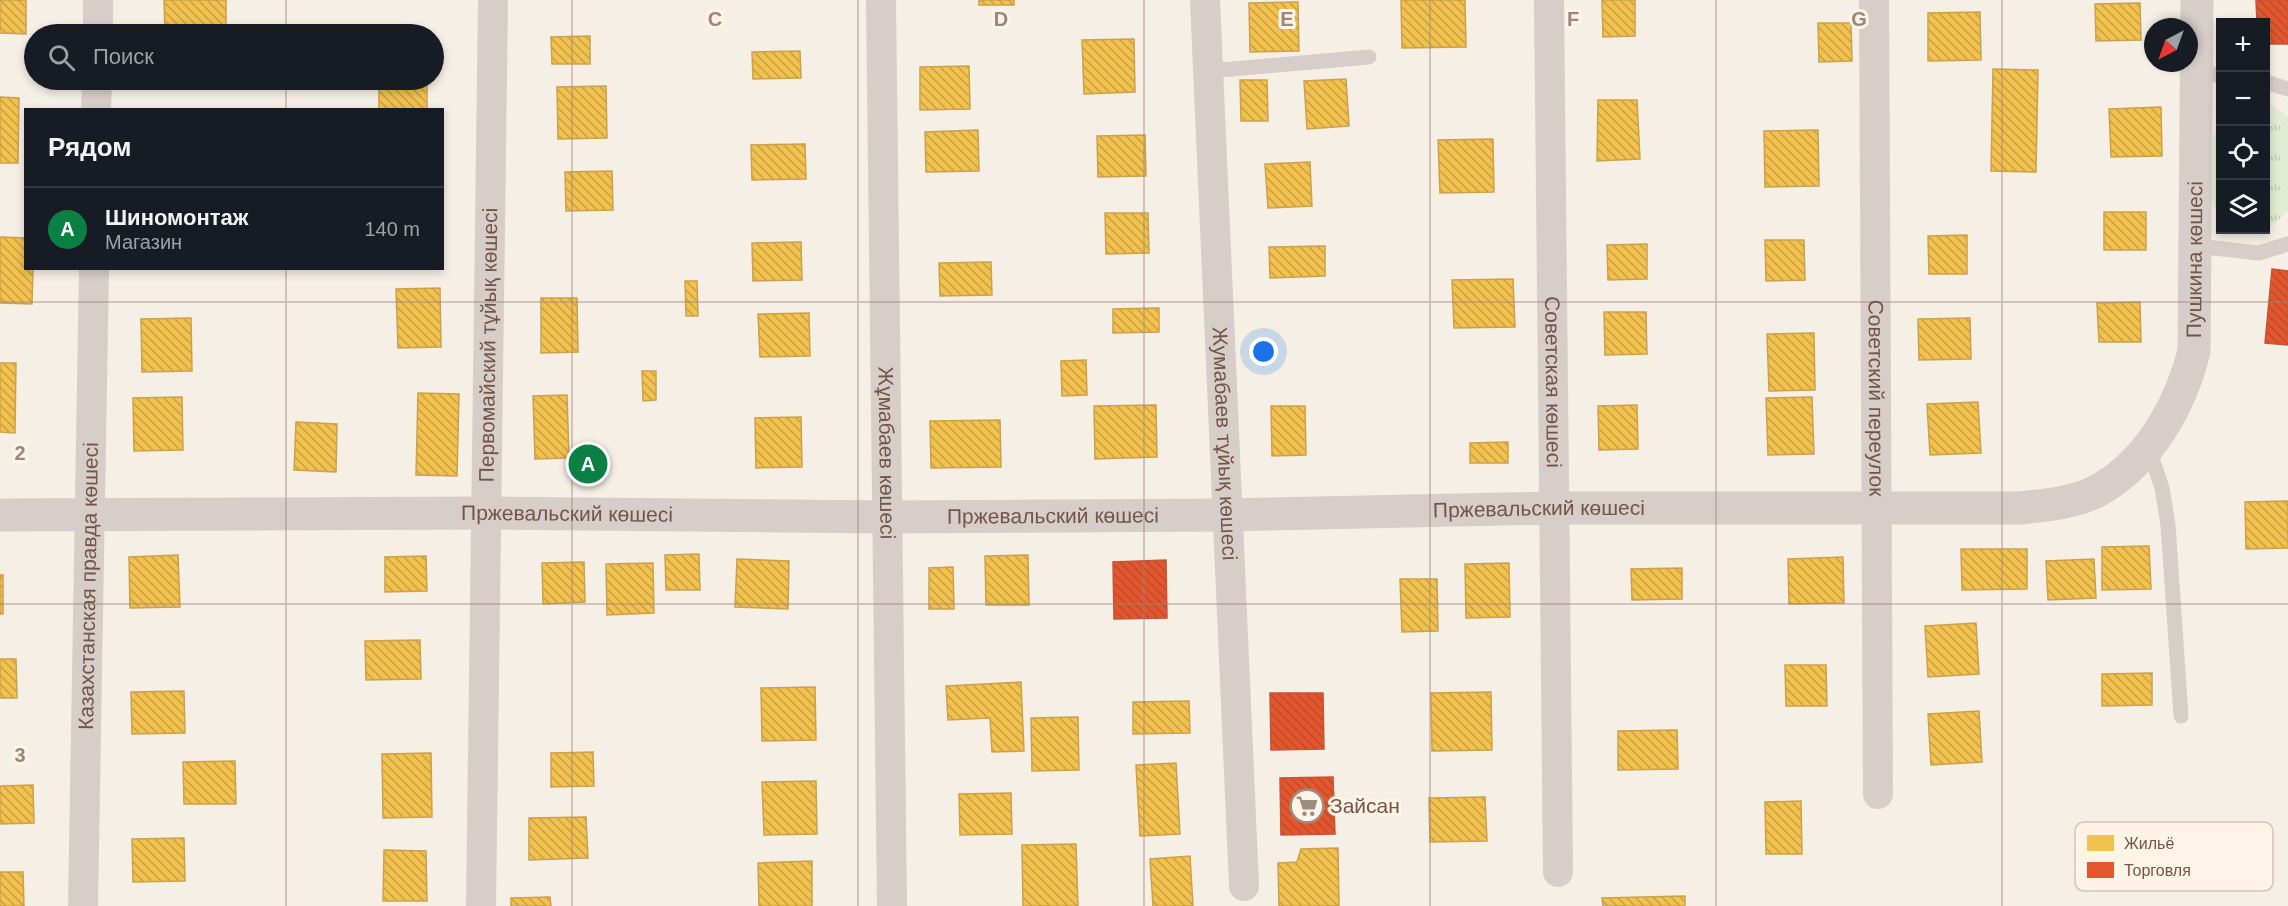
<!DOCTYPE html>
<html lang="ru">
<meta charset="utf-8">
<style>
body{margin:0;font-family:Helvetica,sans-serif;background:#242831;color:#f1f3f6}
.controls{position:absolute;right:18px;top:18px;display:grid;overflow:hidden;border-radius:0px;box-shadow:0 3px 9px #0003}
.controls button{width:54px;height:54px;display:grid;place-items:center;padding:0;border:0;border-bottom:2px solid #363941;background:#171b24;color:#f1f3f6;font:30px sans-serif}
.compass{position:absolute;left:2144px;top:18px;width:54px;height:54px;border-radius:50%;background:#171b24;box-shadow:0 3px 9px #0003;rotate:221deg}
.you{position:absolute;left:1264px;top:352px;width:21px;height:21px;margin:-15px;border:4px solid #fff;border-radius:50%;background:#1a73e8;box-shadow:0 0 0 9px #1a73e833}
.badge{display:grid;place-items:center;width:39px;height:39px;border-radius:50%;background:#0b8043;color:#fff;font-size:20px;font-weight:700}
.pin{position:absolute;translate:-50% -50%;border:3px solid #fff;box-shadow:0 2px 6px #0006}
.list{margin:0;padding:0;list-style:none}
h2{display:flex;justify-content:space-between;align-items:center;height:78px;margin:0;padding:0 24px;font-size:26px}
h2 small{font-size:20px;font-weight:400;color:#9ea1a6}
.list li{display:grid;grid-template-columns:39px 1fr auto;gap:18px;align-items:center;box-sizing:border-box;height:84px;padding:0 24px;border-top:2px solid #363941}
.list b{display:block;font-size:22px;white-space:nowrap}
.list p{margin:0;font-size:20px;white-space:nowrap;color:#9ea1a6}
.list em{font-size:20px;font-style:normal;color:#9ea1a6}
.icon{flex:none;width:33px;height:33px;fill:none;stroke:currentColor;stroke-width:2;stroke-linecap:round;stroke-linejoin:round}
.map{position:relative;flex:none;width:2288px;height:906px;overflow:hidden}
.search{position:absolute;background:#171b24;box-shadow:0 3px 9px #0003;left:24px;top:24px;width:420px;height:66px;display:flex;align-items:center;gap:15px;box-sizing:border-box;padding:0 21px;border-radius:33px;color:#9ea1a6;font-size:22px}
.panel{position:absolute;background:#171b24;box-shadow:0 3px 9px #0003;left:24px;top:108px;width:420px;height:162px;border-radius:0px}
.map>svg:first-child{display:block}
.grass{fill:url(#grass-tufts)}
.homes{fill:url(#homes-back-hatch);stroke:#cca14c;stroke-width:1.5}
.shops{fill:url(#shops-back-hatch);stroke:#c25636;stroke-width:1.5}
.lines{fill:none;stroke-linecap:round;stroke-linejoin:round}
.lane{stroke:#d7cec9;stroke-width:15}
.street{stroke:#d7cec9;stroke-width:30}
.secondary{stroke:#d7cec9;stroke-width:33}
.grid{fill:none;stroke:#9b867a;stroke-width:1.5;stroke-opacity:0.55}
.labels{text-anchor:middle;stroke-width:6;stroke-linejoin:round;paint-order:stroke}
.street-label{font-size:21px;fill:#725548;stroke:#fff4e6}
.poi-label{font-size:21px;fill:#725548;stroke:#fff4e6;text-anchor:start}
.key{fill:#fff4e6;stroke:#d5c4b7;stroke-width:1.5}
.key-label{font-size:16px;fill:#725548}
.grid-label{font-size:20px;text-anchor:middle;font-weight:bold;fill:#9b867a;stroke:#fff4e6;stroke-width:6;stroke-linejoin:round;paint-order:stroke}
</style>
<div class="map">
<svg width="2288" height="906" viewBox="0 0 2288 906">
<defs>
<pattern id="grass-tufts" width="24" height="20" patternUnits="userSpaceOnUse" patternTransform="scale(1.5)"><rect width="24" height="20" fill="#e2ecd1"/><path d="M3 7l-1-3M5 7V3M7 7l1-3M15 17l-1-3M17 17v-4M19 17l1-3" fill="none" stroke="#c5ccb5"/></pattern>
<pattern id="homes-back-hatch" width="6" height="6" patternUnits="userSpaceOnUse" patternTransform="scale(1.5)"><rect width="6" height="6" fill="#f2c14e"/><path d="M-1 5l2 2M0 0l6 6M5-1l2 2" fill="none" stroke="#c8a043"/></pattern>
<pattern id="shops-back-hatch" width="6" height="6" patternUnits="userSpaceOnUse" patternTransform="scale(1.5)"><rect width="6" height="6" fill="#e4572e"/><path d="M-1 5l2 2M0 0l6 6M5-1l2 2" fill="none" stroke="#bd4b29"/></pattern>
</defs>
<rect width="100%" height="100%" fill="#f6efe6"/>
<path class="grass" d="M2266,104l7,2 15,11v93l-16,16 -6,2z
M2220,120v95l-9,-13 -1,-48 3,-16z"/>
<path class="homes" d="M0,0h26v34l-26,-1z
M164,0h62v34h-61z
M979,0h35v5h-35z
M1401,0h64l1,47 -64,1z
M1602,0h33v36l-32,1z
M1298,2l1,49 -49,1 -1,-49z
M2140,3l1,37 -45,1 -1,-37z
M1980,12l1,48 -53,1v-48z
M1818,23h33l1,38 -33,1z
M590,36v28h-38l-1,-27z
M1134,39l1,53 -51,2 -2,-54z
M800,51l1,27 -48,1 -1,-27z
M969,66l1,43 -50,1v-43z
M1993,69l45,1 -2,102 -45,-1z
M1346,79l3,47 -42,3 -3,-48z
M379,80h48v30h-48z
M1240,80h27l1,41h-27z
M606,86l1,52 -49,1 -1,-52z
M0,97l19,1 -1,65h-18z
M1598,100h39l3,59 -43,2z
M2161,107l1,49 -51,1 -2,-48z
M978,130l1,41 -53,1 -1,-40z
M1818,130l1,56 -54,1 -1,-56z
M1145,135l1,41 -48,1 -1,-41z
M1493,139l1,53 -54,1 -2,-53z
M805,144l1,35 -54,1 -1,-35z
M1310,162l2,44 -44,2 -3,-44z
M612,171l1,39 -47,1 -1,-39z
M2104,212h42v38h-42z
M1105,213h43l1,40 -43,1z
M1967,235v39h-38l-1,-38z
M0,237l26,1v30h7l-1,36 -32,-1z
M1765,240h39l1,40 -39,1z
M801,242l1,38 -49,1 -1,-38z
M1647,244v35l-39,1 -1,-35z
M1325,246v30l-55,2 -1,-31z
M991,262l1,33 -52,1 -1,-33z
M1513,279l2,48 -61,1 -2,-48z
M685,281h12l1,35h-12z
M440,288l1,59 -43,1 -2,-59z
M541,298h36l1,54 -37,1z
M2140,302l1,40h-42l-2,-39z
M1159,308v24l-46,1v-24z
M1604,312h42l1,42 -42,1z
M809,313l1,43 -50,1 -2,-43z
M191,318l1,53 -50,1 -1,-53z
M1970,318l1,41 -52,1 -1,-41z
M1814,333l1,57 -46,1 -2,-57z
M1086,360l1,35 -25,1 -1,-35z
M0,363h16l-1,70 -15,-1z
M642,371h14v29l-13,1z
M418,393l41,1 -2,82 -41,-1z
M567,395l2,63 -34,1 -2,-63z
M182,397l1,53 -49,1 -1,-53z
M1812,397l2,57 -46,1 -2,-57z
M1978,402l3,51 -51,2 -3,-51z
M1156,405l1,52 -62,2 -1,-53z
M1637,405l1,44 -39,1 -1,-44z
M1271,406h34l1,49 -34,1z
M801,417l1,50 -46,1 -1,-50z
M1000,420l1,47 -70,1 -1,-47z
M296,422l41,2 -1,48 -42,-2z
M1508,442v21h-38v-20z
M2288,501v47l-42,1 -1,-47z
M2149,546l2,43 -49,1v-43z
M1961,549h66v40l-65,1z
M699,554l1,36h-34l-1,-35z
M178,555l2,52 -50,1 -1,-51z
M1028,555l1,50h-43l-1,-49z
M426,556l1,35 -42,1v-35z
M1843,557l1,46 -55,1 -1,-45z
M737,559l52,2 -1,48 -53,-2z
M2094,559l2,39 -48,2 -2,-39z
M584,562l1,40 -42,2 -1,-41z
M653,563l1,50 -47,2 -1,-51z
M1509,563l1,54 -44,1 -1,-54z
M953,567l1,42h-25v-41z
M1682,568v31l-50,1 -1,-31z
M0,575h3v39h-3z
M1400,579h37l1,52 -36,1z
M1976,623l3,51 -51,3 -3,-51z
M420,640l1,39 -55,1 -1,-39z
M0,659h16l1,39h-17z
M1785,665h41l1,41h-41z
M2152,673v32l-50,1v-32z
M1021,682l3,69 -32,1 -2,-34 -42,2 -2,-34z
M815,687l1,53 -54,1 -1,-53z
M184,691l1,42 -53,1 -1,-42z
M1491,692l1,58 -60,1 -1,-58z
M1189,701l1,32 -57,1v-32z
M1979,711l3,51 -51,3 -3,-51z
M1078,717l1,53 -47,1 -1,-53z
M1677,730l1,39 -60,1v-39z
M593,752l1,34 -43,1v-34z
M431,753l1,64 -49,1 -1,-64z
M235,761l1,43h-52l-1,-42z
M1176,763l4,71 -40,2 -4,-71z
M816,781l1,53 -53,1 -2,-53z
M33,785l1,38 -34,1v-38z
M1011,793l1,41 -52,1 -1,-41z
M1485,797l2,44 -57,1 -1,-44z
M1801,801l1,53h-36l-1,-52z
M586,817l2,41 -59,2v-42z
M184,838l1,43 -52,1 -1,-43z
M1076,844l2,62h-55l-1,-61z
M1338,848l1,58h-60l-1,-43 19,-1 4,-13z
M384,850l42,1 1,50h-44z
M1190,856l3,50h-40l-3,-47z
M812,861v45h-53l-1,-43z
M0,872h23l1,34h-24z
M1685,896v10h-82l-1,-8z
M550,897l1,9h-40v-8z"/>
<path class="shops" d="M2256,0h32v44h-22v-22h-9z
M2272,269l16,2v74l-23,-2z
M1166,560l1,58 -53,1 -1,-57z
M1270,693h53l1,56 -53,1z
M1333,777l2,57 -54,1 -1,-57z"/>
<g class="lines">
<path class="lane" d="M1209,71l160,-14
M2196,74l24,1
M2266,82l22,7
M2195,246l64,7 29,-9
M2148,446l14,42 6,37 13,191"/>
<g class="street">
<path id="s1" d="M881,0l11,906"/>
<path id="s2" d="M1205,0l39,886"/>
<path id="s3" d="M1549,0l9,872"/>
<path id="s4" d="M1874,0l4,794"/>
<path d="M98,34v-34"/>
<path d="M96,110l1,-30"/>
<path id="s5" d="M83,906l11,-638"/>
<path id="s6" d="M481,906l12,-906"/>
</g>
<path class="secondary" id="s7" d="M0,515l486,-2 402,4 339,-2 327,-7h465c28,-3 60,-5 85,-21 47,-29 77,-83 90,-136l3,-351"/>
</g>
<path class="grid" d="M286,0v34M572,0v906M858,0v906M1144,0v906M1430,0v906M1716,0v906M2002,0v906M286,80v30M286,268v638M0,302h2288M0,604h2288"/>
<defs>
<g id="supermarket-ring" transform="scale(1.725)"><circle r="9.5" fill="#fff4e6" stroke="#a08b7f" stroke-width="1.5"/><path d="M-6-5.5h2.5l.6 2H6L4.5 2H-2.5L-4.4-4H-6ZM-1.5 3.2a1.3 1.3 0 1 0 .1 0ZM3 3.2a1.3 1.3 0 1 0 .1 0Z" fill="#a08b7f"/></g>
</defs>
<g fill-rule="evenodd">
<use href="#supermarket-ring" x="1307" y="806"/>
</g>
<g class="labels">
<g class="street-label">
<text dy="7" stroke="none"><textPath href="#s7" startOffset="2366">Пушкина көшесі</textPath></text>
<text dy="7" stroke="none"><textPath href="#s6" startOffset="561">Первомайский тұйық көшесі</textPath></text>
<text dy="7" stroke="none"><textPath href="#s3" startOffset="382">Советская көшесі</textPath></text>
<text dy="7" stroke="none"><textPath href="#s4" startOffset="398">Советский переулок</textPath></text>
<text dy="7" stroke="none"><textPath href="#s2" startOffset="444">Жумабаев тұйық көшесі</textPath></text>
<text dy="7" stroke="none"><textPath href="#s1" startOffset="453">Жұмабаев көшесі</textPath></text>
<text dy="7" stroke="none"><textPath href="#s7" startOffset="1539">Пржевальский көшесі</textPath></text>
<text dy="7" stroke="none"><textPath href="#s7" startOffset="567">Пржевальский көшесі</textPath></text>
<text dy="7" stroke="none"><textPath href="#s7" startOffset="1053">Пржевальский көшесі</textPath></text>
<text dy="7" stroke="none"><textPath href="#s5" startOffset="320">Казахстанская правда көшесі</textPath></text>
</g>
<g class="poi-label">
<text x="1330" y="813">Зайсан</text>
</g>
</g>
<rect x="2075" y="822" width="198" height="69" rx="9" class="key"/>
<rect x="2087" y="835" width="27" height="16" fill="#f2c14e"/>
<rect x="2087" y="862" width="27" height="16" fill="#e4572e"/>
<g class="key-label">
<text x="2124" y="849">Жильё</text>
<text x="2124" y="876">Торговля</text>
</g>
<g class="grid-label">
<text x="715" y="26">C</text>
<text x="1001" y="26">D</text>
<text x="1287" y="26">E</text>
<text x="1573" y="26">F</text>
<text x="1859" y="26">G</text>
<text x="20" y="460">2</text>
<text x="20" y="762">3</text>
</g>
</svg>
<div class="controls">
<button>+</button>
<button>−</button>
<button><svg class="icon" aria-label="locate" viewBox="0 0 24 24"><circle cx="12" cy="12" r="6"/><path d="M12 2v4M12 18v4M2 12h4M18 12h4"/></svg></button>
<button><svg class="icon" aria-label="layers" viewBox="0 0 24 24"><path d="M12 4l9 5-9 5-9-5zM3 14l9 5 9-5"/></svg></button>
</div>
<svg class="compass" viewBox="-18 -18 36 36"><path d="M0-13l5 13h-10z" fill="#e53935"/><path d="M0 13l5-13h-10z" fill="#9ea1a6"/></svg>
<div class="you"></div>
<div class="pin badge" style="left:588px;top:464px">A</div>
<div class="search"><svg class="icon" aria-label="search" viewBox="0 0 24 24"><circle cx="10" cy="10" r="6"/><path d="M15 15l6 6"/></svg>Поиск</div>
<section class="panel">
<h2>Рядом<small></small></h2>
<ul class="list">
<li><span class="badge">A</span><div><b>Шиномонтаж</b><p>Магазин</p></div><em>140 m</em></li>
</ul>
</section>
</div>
